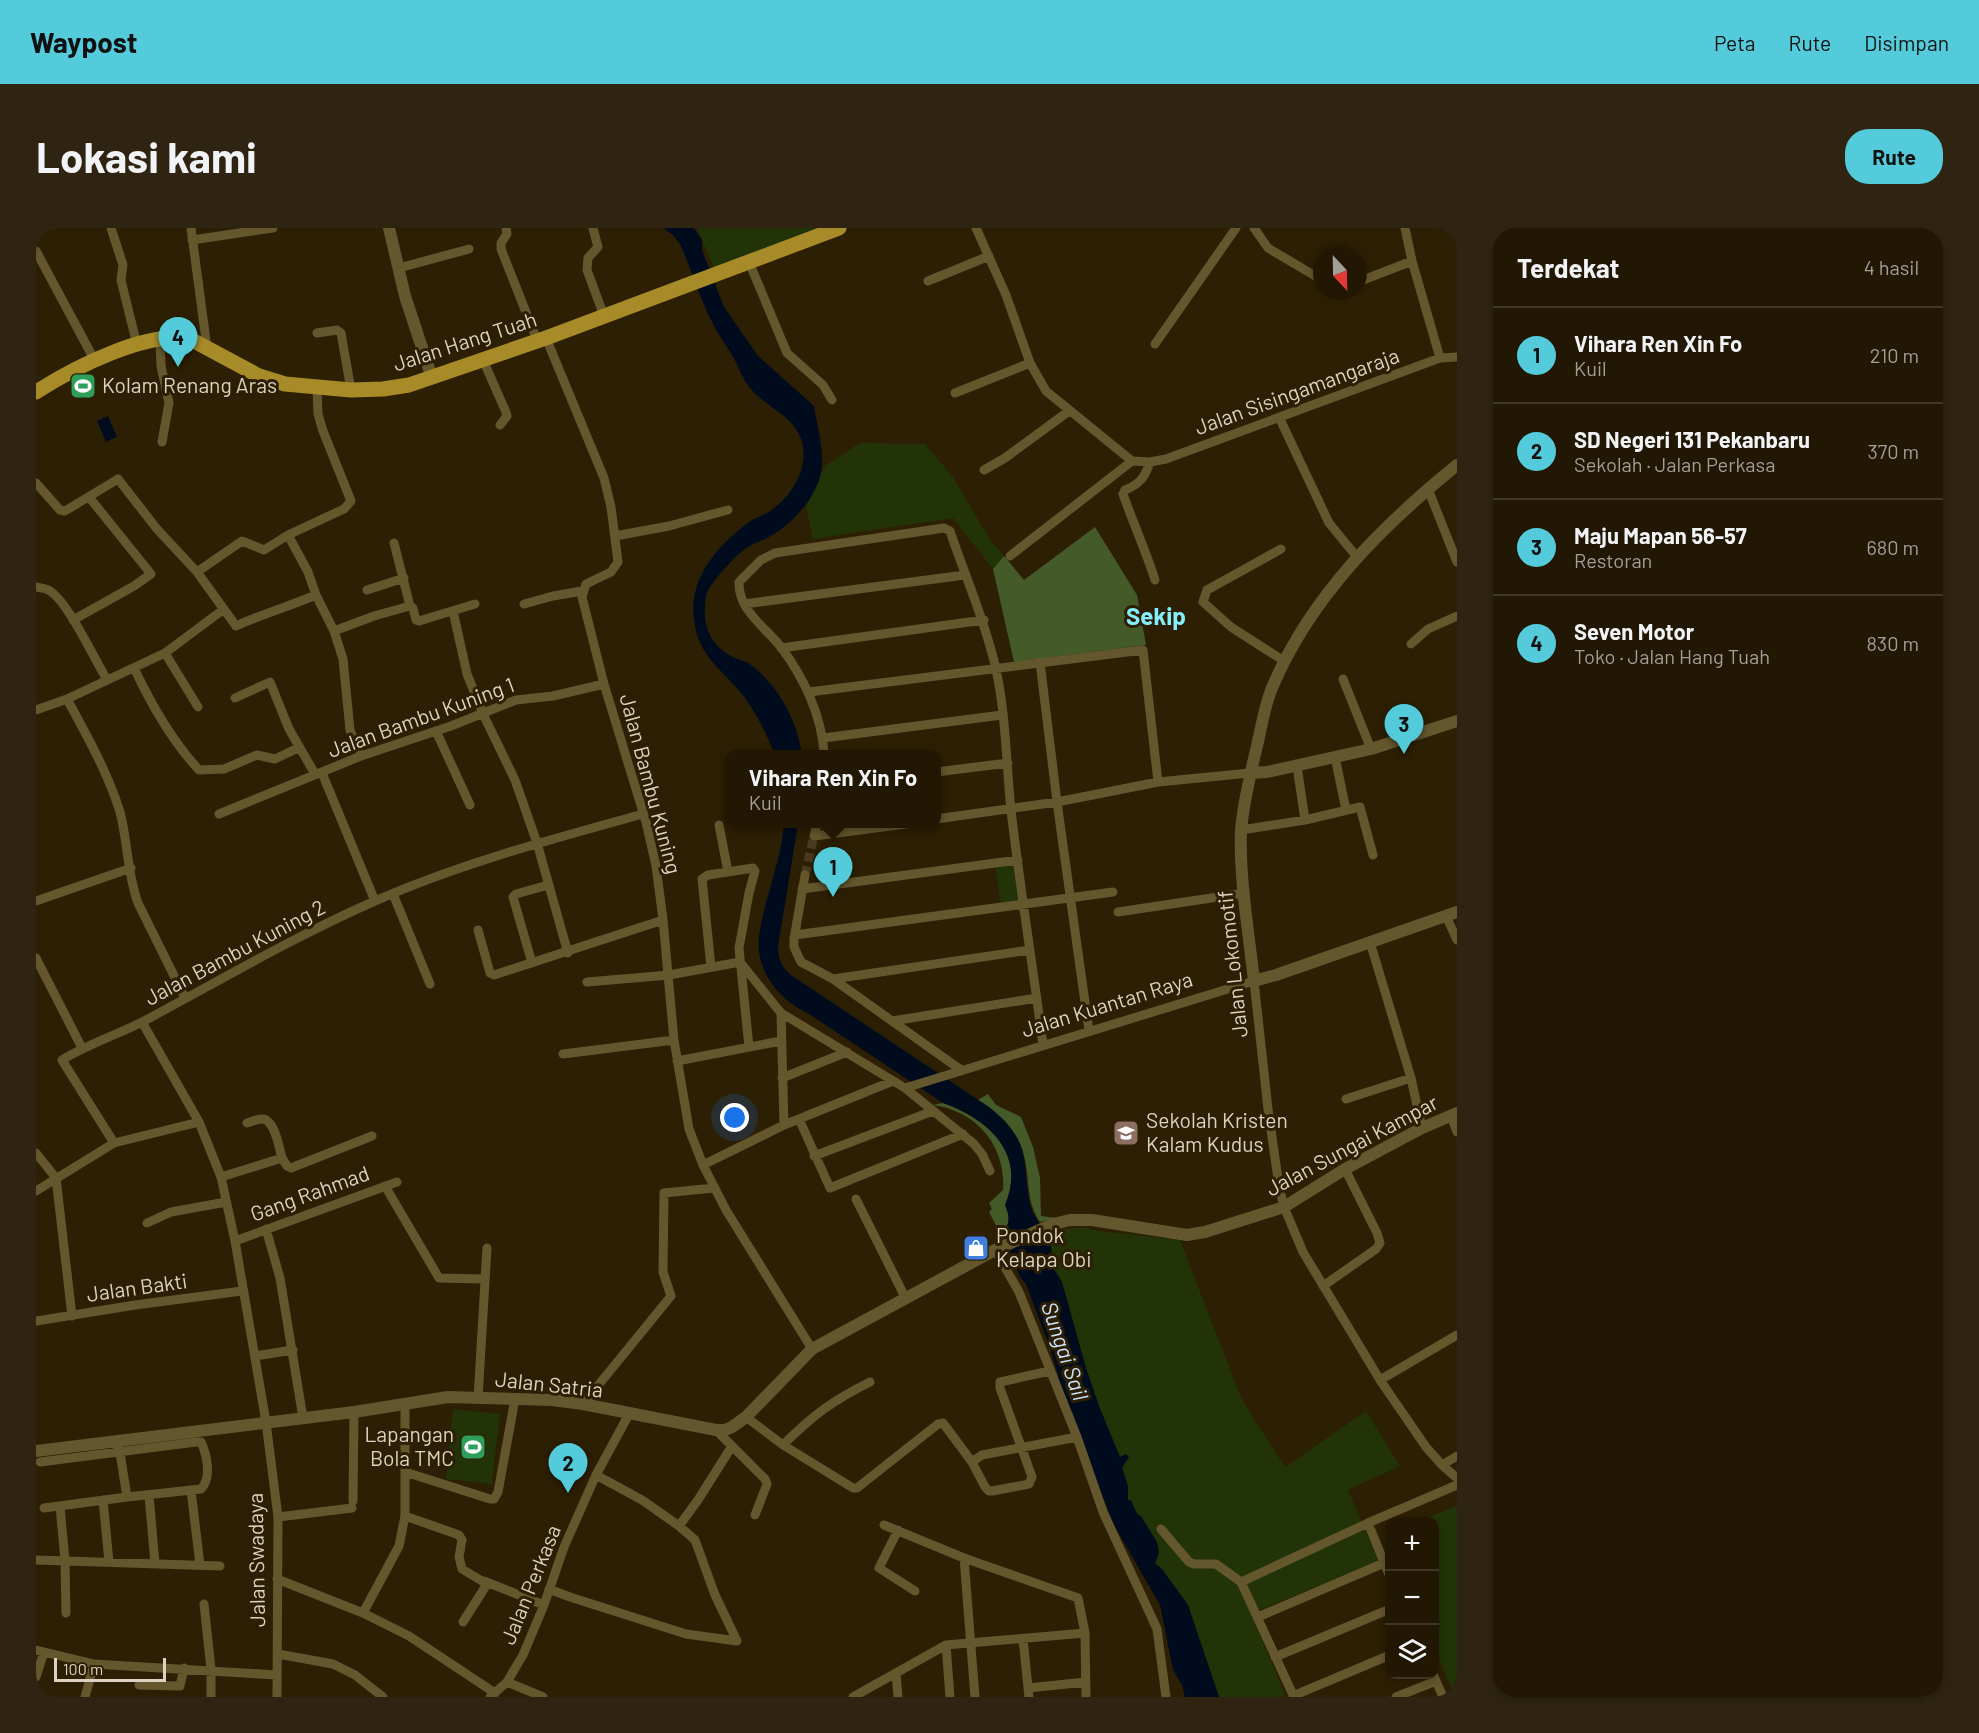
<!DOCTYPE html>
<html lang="id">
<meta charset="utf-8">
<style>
body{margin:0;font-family:Barlow,sans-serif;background:#2e2411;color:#f1f3f6}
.controls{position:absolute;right:18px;bottom:18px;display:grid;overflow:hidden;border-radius:12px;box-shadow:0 3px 9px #0003}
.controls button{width:54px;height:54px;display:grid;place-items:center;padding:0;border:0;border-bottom:2px solid #3f3624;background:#221702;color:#f1f3f6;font:30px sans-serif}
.compass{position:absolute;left:1277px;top:18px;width:54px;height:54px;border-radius:50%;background:#221702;box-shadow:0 3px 9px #0003;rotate:158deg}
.scale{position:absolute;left:18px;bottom:15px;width:112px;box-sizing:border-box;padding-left:6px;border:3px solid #dbd2c2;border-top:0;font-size:16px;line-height:21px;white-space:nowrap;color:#dbd2c2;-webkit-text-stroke:4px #2d1f03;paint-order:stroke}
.you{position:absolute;left:699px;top:890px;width:21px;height:21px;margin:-15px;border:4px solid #fff;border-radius:50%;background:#1a73e8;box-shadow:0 0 0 9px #1a73e833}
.badge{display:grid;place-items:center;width:39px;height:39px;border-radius:50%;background:#53cbda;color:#111;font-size:20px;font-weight:700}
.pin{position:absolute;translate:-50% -50px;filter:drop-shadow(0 2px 3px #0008)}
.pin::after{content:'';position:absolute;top:32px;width:21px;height:18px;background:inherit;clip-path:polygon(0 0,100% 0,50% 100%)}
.popup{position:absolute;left:689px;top:522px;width:216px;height:78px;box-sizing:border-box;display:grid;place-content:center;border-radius:12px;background:#221702;filter:drop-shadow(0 2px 4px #0005);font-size:20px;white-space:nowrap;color:#a29f99}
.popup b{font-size:22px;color:#f1f3f6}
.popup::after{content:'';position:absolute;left:50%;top:100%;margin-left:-12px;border:12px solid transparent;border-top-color:#221702}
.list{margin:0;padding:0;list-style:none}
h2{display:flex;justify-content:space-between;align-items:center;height:78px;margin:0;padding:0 24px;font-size:26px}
h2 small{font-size:20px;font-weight:400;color:#a29f99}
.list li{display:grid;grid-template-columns:39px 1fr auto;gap:18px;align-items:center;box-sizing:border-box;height:96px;padding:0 24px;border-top:2px solid #3f3624}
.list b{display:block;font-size:22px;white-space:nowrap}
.list p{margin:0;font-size:20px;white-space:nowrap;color:#a29f99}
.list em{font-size:20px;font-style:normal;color:#a29f99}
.icon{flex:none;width:33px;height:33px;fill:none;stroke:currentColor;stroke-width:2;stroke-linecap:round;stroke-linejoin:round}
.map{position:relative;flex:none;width:1421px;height:1469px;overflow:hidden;border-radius:24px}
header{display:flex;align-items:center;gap:36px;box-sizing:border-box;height:84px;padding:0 30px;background:#53cbda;color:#111}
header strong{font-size:28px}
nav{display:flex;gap:33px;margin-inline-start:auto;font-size:21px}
.intro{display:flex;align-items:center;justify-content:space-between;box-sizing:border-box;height:144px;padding:0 36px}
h1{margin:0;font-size:42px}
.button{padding:15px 27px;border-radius:24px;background:#53cbda;color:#111;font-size:21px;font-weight:700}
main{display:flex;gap:36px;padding:0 36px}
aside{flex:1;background:#221702;border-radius:24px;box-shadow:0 3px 9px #0003}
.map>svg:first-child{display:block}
.green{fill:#223307}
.forest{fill:#445a28}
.water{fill:#000c1e}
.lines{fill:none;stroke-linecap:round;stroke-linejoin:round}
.minor-tunnel{stroke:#473a20;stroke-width:9;stroke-dasharray:9 4.5;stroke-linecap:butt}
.minor{stroke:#64572d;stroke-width:9}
.tertiary{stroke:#64572d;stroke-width:12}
.primary{stroke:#a78b28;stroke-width:15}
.labels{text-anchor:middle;stroke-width:6;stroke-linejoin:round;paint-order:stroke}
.street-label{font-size:21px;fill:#dbd2c2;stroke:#2d1f03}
.poi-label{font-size:21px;fill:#dbd2c2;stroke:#2d1f03;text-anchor:start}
.water-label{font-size:22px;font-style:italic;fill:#c9e4fc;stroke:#2d1f03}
.quarter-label{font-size:24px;font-weight:bold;fill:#84eefc;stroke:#2d1f03}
</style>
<header>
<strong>Waypost</strong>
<nav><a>Peta</a><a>Rute</a><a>Disimpan</a></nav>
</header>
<div class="intro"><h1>Lokasi kami</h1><a class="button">Rute</a></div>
<main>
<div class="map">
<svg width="1421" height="1469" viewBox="0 0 1421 1469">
<rect width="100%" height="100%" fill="#2d1f03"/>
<path class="green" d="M661,0h136l-118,42z
M824,215l65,1 28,33 36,61 15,18 -11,13 -40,-51 -140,21 -7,-32 19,-41z
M977,634l6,40 -18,3 -6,-40z
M1052,999l3,3 89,10 58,150 12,23 35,54 81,-56 34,55 -52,24 30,71 -127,53 35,83h-67l-31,-92 -26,-36 -7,-6c1,-5 4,-10 4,-14 0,-5 -28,-47 -31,-49v-14l-8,-28 -21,-52 -13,-38 -24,-86 -8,-13 -4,-13 2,-4 -5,-16 19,-7z
M417,1181l47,5 -8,70 -46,-5z
M1421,1278v191h-2l-20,-47 -1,-128 -15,-1z"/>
<path class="forest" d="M1059,299l42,68 9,50 -132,17 -21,-93 11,-13 20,24z
M952,866l8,11 25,12 12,30 7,31 1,38 16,2 -17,4c-14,-20 -10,-43 -16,-66 -5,-25 -25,-43 -46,-56z
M907,875c45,16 84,50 62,102 6,14 4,18 -3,32l-13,-25 3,-3 -3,-6 14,-13c3,-44 -26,-79 -70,-85z"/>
<path class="water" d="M627,0h31l8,12v10l22,57 34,49 56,50c3,19 9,40 8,59 -1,26 -26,56 -48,69 -9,6 -19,9 -28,14 -10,7 -35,34 -39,45 -2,5 -2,12 -2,18 -1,19 9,36 26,45 8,4 18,6 24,12 26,22 42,54 47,86h-28c-7,-20 -17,-39 -29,-56 -22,-29 -46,-39 -51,-78 -6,-42 24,-75 55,-98 7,-5 17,-7 24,-13 20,-14 36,-43 29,-67 -7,-26 -37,-35 -53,-55 -7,-9 -11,-22 -17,-32 -9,-14 -18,-28 -25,-43 -10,-22 -17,-46 -27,-68l-7,-9z
M72,188l9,21 -11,5 -9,-21z
M748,596h14l-20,123c0,12 4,20 13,28l198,132c12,10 23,20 30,35 10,21 5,46 13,68 5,14 25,31 18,46l4,13 8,13 24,86 13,38 21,51 6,-3 3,3 -7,11 6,18v14h3l6,14 4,2 16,26 2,11 -4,10 7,6 26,36 31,92h-34l-3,-12 -9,-15 -13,-65 -45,-78 -58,-145 1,-7 -8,-27 -24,-64 -6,-7 -18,-40c7,-14 9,-18 3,-32 22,-52 -17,-86 -62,-102l-134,-89c-29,-13 -54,-43 -50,-77 5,-39 22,-74 25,-113z"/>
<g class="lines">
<path class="minor-tunnel" d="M769,647l9,-39"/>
<path class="minor" d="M75,0l12,37 -2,15 16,65
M155,0l16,120
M470,0l1,6 -6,9v6l36,91
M557,0l5,19 -10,11 -1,12 17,46
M940,0l30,67 24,68 16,28 86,70 18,1 16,-3 274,-101 17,-1
M1218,0l14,20 54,32
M1369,0l7,33 28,97
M156,12l81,-12
M0,23l59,110
M713,34l38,91 36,32 9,15
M363,40l70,-19
M892,53l61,-25
M1322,54l54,-21
M281,105l20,-3 4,3 10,57
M510,110l58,140 7,29 7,55 -7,10 -25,12 -4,13 22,87 42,138 10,44 7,54 11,120 15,89 14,36 23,45 86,139
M124,111l1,27 8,37 -7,39
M1119,116l81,-116
M447,132l23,52 1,4 -7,9
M919,165l75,-30
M1243,189l50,106 28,34
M1114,234c-5,15 -10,22 -25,28l-2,4c10,29 23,57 32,86
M948,242l21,-12 64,-47
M0,255l24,27 5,1 53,-32 39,50 40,43 39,54c26,-12 54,-20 80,-31
M1392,261l29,73
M252,307l20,37 8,23 18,36 9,28 7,71 11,26
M579,308l54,-10 59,-16
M358,315l16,63
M1245,321l-74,41 -4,12 28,25 53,34
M974,328l122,-95
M161,344l45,-31 22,9 24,-15 56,-26 7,-8 -28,-70 -5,-17 -1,-26
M0,359c5,1 10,1 14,4 18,11 45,69 57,89
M331,362l37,-12
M488,376l29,-8 29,-5
M708,376l221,-29
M417,383l14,63 16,40 32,66 22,63 31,110
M37,392l61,-34 17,-12 -62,-77
M298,403l40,-15 36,-10 3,2 3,12 3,1 56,-17
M1375,416l17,-15 29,-13
M745,420l203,-28
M129,425l33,54
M1004,434l17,140 32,229
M98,440c17,36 37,72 65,102l25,-1 33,-14 18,4 23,-11
M1307,451l28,70
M773,464l334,-42 15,132
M199,470l35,-16 19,47 26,45
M31,471c20,37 41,74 53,113 8,30 7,62 18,91l47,95
M0,482l31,-11 98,-46 59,-44
M400,503l34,74
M787,510l179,-23
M788,526c-2,-38 -20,-76 -43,-107 -16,-20 -43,-37 -42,-65l22,-22 14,-7 169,-25 6,3c15,45 34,87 45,134 11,47 11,97 16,145 9,78 22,157 32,235
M1299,529l11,53
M1261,538l8,54
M900,544l72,-9
M286,545l53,128
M183,586l142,-58 90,-30 65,-26 37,-4 51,-12
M900,591l121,-17 101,-20 92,-9
M781,596l-3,12 92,-12
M683,597l9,47
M1205,602l64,-10 55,-13 13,48
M769,647l-11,64v8l7,15 32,17 128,91
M766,661l216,-29
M357,666l37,90
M0,673l95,-33
M1082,684l127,-19
M1410,688l11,24
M442,702l12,43 4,2 169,-55
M759,707l318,-43
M1334,714l41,136 11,50
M0,730l46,90
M704,734l41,51 124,75 69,56 8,10 8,17
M496,735l-19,-66 3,-3 32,-9
M675,739l-9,-88 6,-4 45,-7 2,3 -6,22 -10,55 10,99
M797,751l197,-29
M551,754l82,-7 71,-13
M745,785l3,112
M856,793l145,-23
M106,794l57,100 22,55 14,64 31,181 12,95 -1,180
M527,826l111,-14
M641,833l104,-20
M746,850l65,-26
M869,860l349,-107 14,128 11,77 5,21 19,45 77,128 46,67 16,18 15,13
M1310,871l65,-21
M1415,888l6,16
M763,891l31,69 133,-54
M211,895c4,-1 10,-4 15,-4 13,0 17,29 20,39
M78,915l-52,-83c26,-16 55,-25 82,-39 75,-40 153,-86 231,-120 86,-38 178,-62 268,-87
M0,925l20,25 16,138
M778,928l119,-45
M667,937l81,-40 109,-44
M185,949l61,-19 5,8 4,2 81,-32
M349,958l54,92 45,1
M0,963l78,-48 85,-21
M820,971l50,100
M111,995l24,-11 55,-10
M230,1001l14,49 23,140
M199,1013l162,-59
M959,1022l24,42 58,145 26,75 54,117 9,68
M1287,1058l53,-37 4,-6 -3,-10 -32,-64
M0,1093l99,-16 107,-14
M219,1128l38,-6
M1344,1152l77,-45
M442,1170l9,-150
M547,1176l88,-108 -8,-24 1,-79 50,-5
M710,1189l37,28 70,43h4l81,-64 5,-1 29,39 13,25 4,4h3l37,-7 3,-7 -32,-89v-6l50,-11
M747,1217c30,-30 49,-44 87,-63
M696,1218l33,33 2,5 -12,31
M4,1234l156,-20h5c6,13 11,36 0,47l-74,8 -7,-44 -6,-12
M936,1234l10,-7 95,-18
M1406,1237l15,-9
M369,1244l85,27h4l4,-7 17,-93
M560,1247l46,25 37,26 16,14 20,55 22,46
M155,1262l9,75
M113,1267l6,69
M67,1272l6,62
M317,1273l1,-89
M24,1278l5,55 1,52
M8,1280l83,-11
M369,1288l54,19 3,5 -3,17 3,12 25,15 -24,38
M242,1289l74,-9
M1332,1295l22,54
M848,1297l80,33 114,40 7,35 1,64
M643,1298l19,-26 34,-54 -16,-16
M1125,1301l28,33 5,2h22l25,18
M862,1302l-19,38 36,23
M928,1330l11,139
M0,1332l184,6
M241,1351l86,34 46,23 86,57
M448,1353l60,24
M513,1361l21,8 116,37 51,7
M168,1376l7,65v28
M327,1385l36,-67 6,-30v-112
M1222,1389l126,-54
M987,1411l6,58
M910,1417l4,52
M0,1422l58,14 183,11
M242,1426l55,10 22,11 28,22
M1239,1429l115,-48
M860,1445l2,24
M1397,1446l10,23
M0,1449l8,-25
M471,1454l36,15
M103,1457l41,1 4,-18
M992,1460l58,-6
M1257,1468l97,-41
M49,1469l9,-33
M454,1469l17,-15 16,-27 21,-50 20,-58 32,-72 33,-61
M817,1469l93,-52 139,-12
M1258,1469l-53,-115 127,-59 89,-38
M1360,1469l40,-16"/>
<path class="tertiary" d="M353,0l16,68 27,82
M1421,237c-75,61 -147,132 -185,223 -8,19 -11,42 -16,62 -6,26 -13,54 -15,81 -2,46 8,103 13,150l22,-6 181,-63
M1214,545l17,-1 104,-23 86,-28
M0,1223l318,-39 94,-15 104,3 31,4 133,26h9l7,-3 14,-10 66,-68 183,-99 58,-26 17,-4h22l95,15 18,-3 79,-25 61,-38 77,-41 35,-15"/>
<path class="primary" d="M0,164c36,-23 114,-64 156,-52l67,36 26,8 66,6 32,-1 26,-4 137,-47 293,-110"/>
</g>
<defs>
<g id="stadium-square" transform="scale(1.35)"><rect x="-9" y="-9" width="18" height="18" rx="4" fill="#2e9e5b" stroke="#2d1f03"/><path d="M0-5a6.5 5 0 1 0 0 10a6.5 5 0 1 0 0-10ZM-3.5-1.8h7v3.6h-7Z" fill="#fff"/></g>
<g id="school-square" transform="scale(1.35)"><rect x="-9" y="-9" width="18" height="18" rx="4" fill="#8d6e63" stroke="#2d1f03"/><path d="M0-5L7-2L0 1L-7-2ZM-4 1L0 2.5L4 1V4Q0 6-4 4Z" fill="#fff"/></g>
<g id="shop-square" transform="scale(1.35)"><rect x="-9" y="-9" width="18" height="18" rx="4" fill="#3f7fe0" stroke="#2d1f03"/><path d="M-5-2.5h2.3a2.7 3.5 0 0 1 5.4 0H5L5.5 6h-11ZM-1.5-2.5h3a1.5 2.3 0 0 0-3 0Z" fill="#fff"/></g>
</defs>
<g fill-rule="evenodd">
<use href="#stadium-square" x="47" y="158"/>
<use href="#school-square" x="1090" y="905"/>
<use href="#shop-square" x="940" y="1020"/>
<use href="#stadium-square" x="437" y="1219"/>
</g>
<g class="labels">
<g class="street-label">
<text transform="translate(429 114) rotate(-18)" y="7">Jalan Hang Tuah</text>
<text transform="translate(1261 164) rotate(-20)" y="7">Jalan Sisingamangaraja</text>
<text transform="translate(385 490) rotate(-20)" y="7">Jalan Bambu Kuning 1</text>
<text transform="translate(614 556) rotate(75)" y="7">Jalan Bambu Kuning</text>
<text transform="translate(199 725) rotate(-28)" y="7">Jalan Bambu Kuning 2</text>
<text transform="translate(1197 736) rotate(-96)" y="7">Jalan Lokomotif</text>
<text transform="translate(1071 777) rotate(-17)" y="7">Jalan Kuantan Raya</text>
<text transform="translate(1316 918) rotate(-28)" y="7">Jalan Sungai Kampar</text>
<text transform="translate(274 966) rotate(-20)" y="7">Gang Rahmad</text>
<text transform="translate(101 1060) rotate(-8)" y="7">Jalan Bakti</text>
<text transform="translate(513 1157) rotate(6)" y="7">Jalan Satria</text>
<text transform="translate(221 1332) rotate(-91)" y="7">Jalan Swadaya</text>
<text transform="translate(495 1357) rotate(-68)" y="7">Jalan Perkasa</text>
</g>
<g class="poi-label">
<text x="66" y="165">Kolam Renang Aras</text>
<text x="1110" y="900">Sekolah Kristen<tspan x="1110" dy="24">Kalam Kudus</tspan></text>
<text x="960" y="1015">Pondok<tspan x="960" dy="24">Kelapa Obi</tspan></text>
<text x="418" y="1214" text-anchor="end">Lapangan<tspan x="418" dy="24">Bola TMC</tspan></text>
</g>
<g class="water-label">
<text transform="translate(1029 1123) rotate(71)" y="8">Sungai Sail</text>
</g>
<g class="quarter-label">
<text x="1120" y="397">Sekip</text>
</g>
</g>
</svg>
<div class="controls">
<button>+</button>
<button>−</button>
<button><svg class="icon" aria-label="layers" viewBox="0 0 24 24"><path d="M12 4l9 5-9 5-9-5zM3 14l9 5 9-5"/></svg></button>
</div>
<svg class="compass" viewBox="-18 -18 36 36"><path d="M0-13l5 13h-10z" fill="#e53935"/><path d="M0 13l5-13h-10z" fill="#a29f99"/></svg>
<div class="scale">100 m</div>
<div class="you"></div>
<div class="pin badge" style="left:797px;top:669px">1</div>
<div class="popup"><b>Vihara Ren Xin Fo</b>Kuil</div>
<div class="pin badge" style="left:532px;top:1265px">2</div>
<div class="pin badge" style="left:1368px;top:526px">3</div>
<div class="pin badge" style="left:142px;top:139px">4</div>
</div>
<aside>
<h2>Terdekat<small>4 hasil</small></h2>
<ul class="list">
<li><span class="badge">1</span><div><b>Vihara Ren Xin Fo</b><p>Kuil</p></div><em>210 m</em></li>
<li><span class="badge">2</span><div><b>SD Negeri 131 Pekanbaru</b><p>Sekolah · Jalan Perkasa</p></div><em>370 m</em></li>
<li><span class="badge">3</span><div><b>Maju Mapan 56-57</b><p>Restoran</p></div><em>680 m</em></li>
<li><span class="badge">4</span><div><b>Seven Motor</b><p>Toko · Jalan Hang Tuah</p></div><em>830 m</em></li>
</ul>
</aside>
</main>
